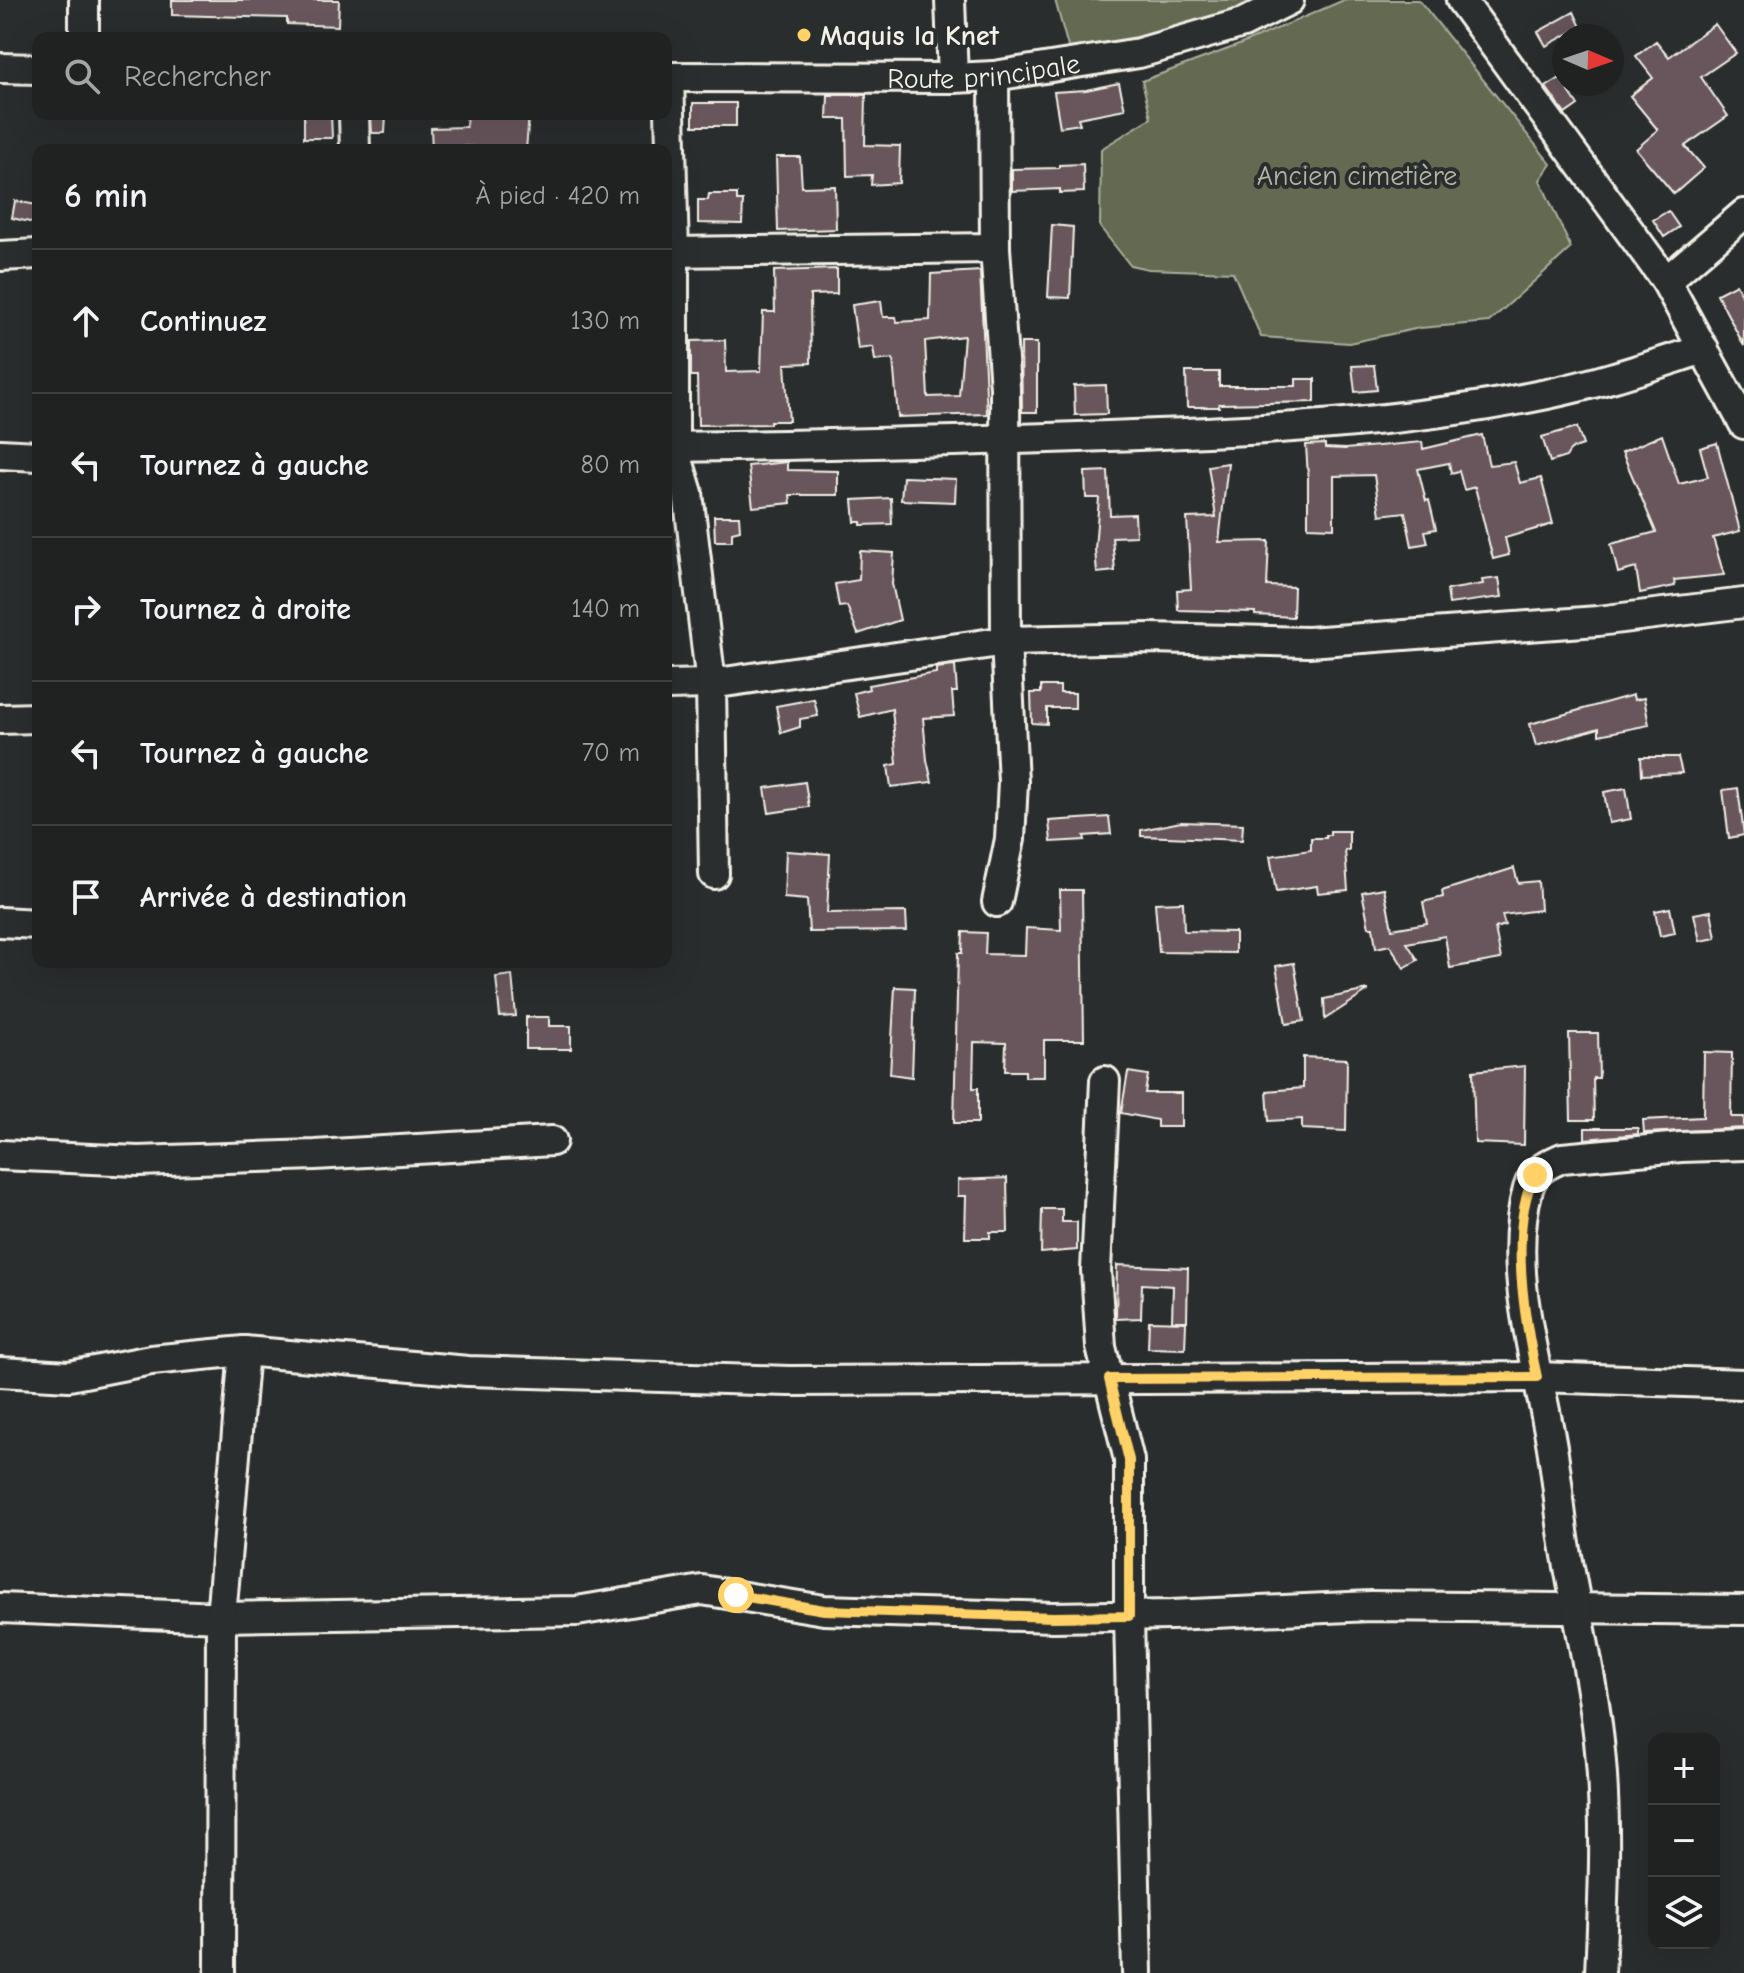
<!DOCTYPE html>
<html lang="fr">
<meta charset="utf-8">
<style>
body{margin:0;font-family:"Comic Neue",sans-serif;background:#2d2f2f;color:#f1f3f6}
.controls{position:absolute;right:24px;bottom:24px;display:grid;overflow:hidden;border-radius:16px;box-shadow:0 8px 32px #0002}
.controls button{width:72px;height:72px;display:grid;place-items:center;padding:0;border:0;border-bottom:2px solid #3d3f40;background:#202222;color:#f1f3f6;font:40px sans-serif}
.compass{position:absolute;left:1552px;top:24px;width:72px;height:72px;border-radius:50%;background:#202222;box-shadow:0 8px 32px #0002;rotate:92deg}
.stop{position:absolute;width:24px;height:24px;margin:-18px;border:6px solid #ffd166;border-radius:50%;background:#fff}
.stop.end{background:#ffd166;border-color:#fff;box-shadow:0 2px 8px #0008}
.list{margin:0;padding:0;list-style:none}
h2{display:flex;justify-content:space-between;align-items:center;height:104px;margin:0;padding:0 32px;font-size:34px}
h2 small{font-size:26px;font-weight:400;color:#a2a4a5}
.list li{display:grid;grid-template-columns:52px 1fr auto;gap:24px;align-items:center;box-sizing:border-box;height:144px;padding:0 32px;border-top:2px solid #3d3f40}
.list b{display:block;font-size:30px;white-space:nowrap}
.list em{font-size:26px;font-style:normal;color:#a2a4a5}
.icon{flex:none;width:44px;height:44px;fill:none;stroke:currentColor;stroke-width:2;stroke-linecap:round;stroke-linejoin:round}
.map{position:relative;flex:none;width:1744px;height:1973px;overflow:hidden}
.search{position:absolute;background:#202222;box-shadow:0 8px 32px #0002;left:32px;top:32px;width:640px;height:88px;display:flex;align-items:center;gap:20px;box-sizing:border-box;padding:0 28px;border-radius:16px;color:#a2a4a5;font-size:30px}
.panel{position:absolute;background:#202222;box-shadow:0 8px 32px #0002;left:32px;top:144px;width:640px;height:824px;border-radius:16px}
.map>svg:first-child{display:block}
.green{fill:#646b51;stroke:#acae9c;stroke-width:2}
.building{fill:#67565c;stroke:#f4f1e8;stroke-width:2;fill-rule:evenodd}
.lines{fill:none;stroke-linecap:round;stroke-linejoin:round}
.minor-casing{stroke:#f4f1e8;stroke-width:34}
.minor{stroke:#2a2d2e;stroke-width:28}
.route{stroke:#ffd166;stroke-width:10}
.poi-dot{fill:#ffd166;stroke:#2a2d2e;stroke-width:3}
.labels{text-anchor:middle;stroke-width:8;stroke-linejoin:round;paint-order:stroke}
.poi-label{font-size:28px;font-weight:bold;fill:#f4f1e8;stroke:#2a2d2e;text-anchor:start}
.street-label{font-size:28px;fill:#f4f1e8;stroke:#2a2d2e}
.park-label{font-size:28px;fill:#b3b5a4;stroke:#2a2d2e}
</style>
<div class="map">
<svg width="1744" height="1973" viewBox="0 0 1744 1973">
<rect width="100%" height="100%" fill="#2a2d2e"/>
<filter id="ink" filterUnits="userSpaceOnUse"><feTurbulence type="fractalNoise" baseFrequency=".0125" numOctaves="2"/><feDisplacementMap in="SourceGraphic" scale="16" xChannelSelector="R" yChannelSelector="G"/><feConvolveMatrix kernelMatrix="1 2 1 2 8 2 1 2 1" color-interpolation-filters="sRGB"/></filter>
<g filter="url(#ink)">
<path class="green" d="M1055,0h205l-77,34 -113,20z
M1344,0h75l132,164 -11,16 31,68 -82,74 -69,6 -71,15 -88,-6 -28,-65 -85,-3 -18,-4 -30,-38 1,-78 50,-31 -9,-37 97,-36z"/>
<path class="building" d="M172,0h167l-1,26 -51,-2v-6l-115,-3z
M1574,12l7,15 -35,19 -8,-14z
M1715,24l21,29 -35,24 27,39 -43,30 19,22 -30,26 -38,-45 22,-19 -28,-34 23,-18 -17,-22 20,-15 13,16z
M1560,78l18,27 -13,9 -19,-27z
M1119,83l6,26 -47,9 2,6 -20,3 -6,-35 32,-2z
M828,95h38l-1,50 35,1 -1,37 -28,2 1,-10 -25,1 -1,-57h-19z
M693,103h43v23h-43z
M304,114h27l1,24h-28z
M371,114h15l-1,19h-13z
M467,114h62l-3,36 -66,-4v4h-28l-1,-22 35,-1z
M776,157h24l2,30 33,-1 1,43 -58,2z
M1083,164l1,28 -24,1v-4l-48,2v-22l47,-1v-3z
M709,194h28v7h6l-1,23 -44,-1v-23h10z
M15,201l22,4 -3,18 -22,-5z
M1668,211l11,16 -15,10 -11,-17z
M1052,225l21,2 -3,71 -22,-1z
M837,269v25l-27,1 1,68 -26,1 4,57h-19v3l-72,1 -1,-49h-6v-35l34,-1 1,32 35,-1 2,-59h12l-1,-41z
M980,271l7,143 -89,3 -5,-58 -18,2 -2,-14 -15,2 -6,-44 29,-4 2,16h13l1,5 33,-2 1,-46zM964,336l-5,60 -31,1 -3,-56z
M1736,284l8,15v47l-27,-52z
M1021,343h16v69h-15z
M1374,365l3,25 -22,2 -3,-26z
M1186,372h33v14h77v-7h19v23l-96,2v3h-32z
M1106,385l1,29 -32,1 -1,-29z
M1577,427l6,18 -12,4 -5,8 -16,5 -8,-25z
M1482,435l7,30 25,-3 6,21 21,-5 12,46 -48,14 4,17 -16,4 -18,-72 -11,3 -5,-19 -8,2 -2,-10 -31,6 8,32 3,-1 7,29 -11,2 3,12 -16,3 -7,-34 -25,3 -6,-40 -40,1v52l-26,-1v-50l-2,-32 19,-1v4l20,1 77,-7 1,7z
M1662,435l17,49 29,-7 -8,-29 17,-5 23,88 -27,7 11,37 -50,5 1,6 -35,7 -4,-25 -18,5 -7,-29 45,-12 -34,-80z
M787,462v8l51,1v24h-48l1,8 -38,4 -5,-41z
M1228,463l-9,79 50,-1 -2,45 27,1 -1,30 -38,-2v-3l-77,-2 -1,-20 14,-1 -4,-71 29,-1 -8,-51z
M1108,471l2,44 25,-1 1,22 -24,1 3,34 -18,2 -2,-24 4,-51h-13l-1,-26z
M903,477l53,2 -1,23 -54,-2z
M891,498l1,26 -31,1v-3h-6l-2,-22z
M714,516h25l1,14 -8,2v9h-17z
M860,551l34,2 -2,31 8,36 -42,14 -11,-28 -8,1 -4,-23 24,-4z
M1499,578l3,19 -53,7 -2,-14 36,-6 -1,-4z
M955,666l2,26h-5l2,24 -31,2 4,42 5,22 -41,5 -3,-21 9,-2 -5,-55 -32,8 -6,-24 15,-4 -1,-4 68,-12v-5z
M1041,686h19v7h15v15h-28v16l-15,-1 -1,-30h10z
M1633,695l1,5 10,-2 5,27 -50,10v-7l-63,18 -6,-22z
M814,699l4,17 -18,3v8l-19,6 -5,-27z
M1641,757h37l4,16 -40,2z
M805,782l4,25 -40,6 -4,-25z
M1626,788l5,31 -22,4 -5,-31z
M1738,788l6,47 -15,3 -6,-48z
M1109,817l2,17 -27,2 1,4 -34,2 -2,-21z
M1181,822l62,2 -1,16 -101,-4v-6z
M1330,831h19v19h-4l3,40 -30,3 -1,-7 -41,6 -6,-36 41,-6v-12h15v-3h4z
M786,851l44,3 -3,59 79,-1 1,19 -98,1 -2,-32 -23,-2z
M1514,868l4,15 20,-2 2,29 -38,5 3,10 -10,3 6,31 -51,9 -5,-32 -38,7 11,17 -14,8 -14,-23 -14,3 -3,-21h-4l-7,-35 22,-4 8,41 35,-6 -4,-21 20,-5 -1,-6z
M1060,890h22l2,150h-40v37h-19v-6h-20l1,-28 -32,-1 -1,46h5v35h-24l4,-170h4l1,-21 23,1 -1,21 40,1 1,-27 35,2z
M1183,902l1,29 51,1v21l-76,-1 -4,-49z
M1670,908l5,25 -15,3 -5,-25z
M1711,911l5,27 -16,3 -6,-27z
M1294,963l10,58 -18,3 -10,-58z
M512,975l4,41 -16,1 -4,-40z
M895,987l20,1 -3,89 -22,-3z
M1368,990v1l-43,28 -1,-20z
M526,1017h23v9h22v23h-45z
M1569,1033h29l1,45h-6l1,42h-23z
M1704,1052l28,1 -1,64h13v11l-100,5 -1,-13 60,-3z
M1303,1057l44,2 -1,72 -44,-2v-10l-33,2 -2,-30 36,-3z
M1525,1066l-1,79 -49,-2 -2,-72z
M1128,1072l20,3 -3,18h36v34h-24v-7l-36,-7z
M1585,1128h53v6l-53,5z
M1007,1178l1,54h-18v6h-25l1,-42h-8v-16z
M1042,1209h20v13h15v28l-36,3z
M1117,1265l71,3 -1,53h-15l1,-35 -31,-2 -1,34 -25,1z
M1149,1321l37,1 -1,27 -37,-1z"/>
<g class="lines">
<g class="minor-casing">
<g id="minor">
<path d="M84,0v38"/>
<path d="M950,0l3,78"/>
<path d="M1461,0l205,281 78,143"/>
<path d="M0,68l38,1"/>
<path d="M994,76l1,172 10,140 1,253 7,141 -3,57 -13,63"/>
<path id="s1" d="M666,77l287,1 41,-2 145,-23 104,-30 46,-23"/>
<path d="M669,77l5,175v195l14,46 23,191 3,190"/>
<path d="M354,114l1,36"/>
<path d="M666,252l329,-4"/>
<path d="M0,256l38,-2"/>
<path d="M1666,281l78,-67"/>
<path d="M666,447c147,-2 295,-6 442,-11 147,-5 295,-12 439,-42 54,-11 106,-29 157,-45"/>
<path d="M0,454l38,2"/>
<path d="M666,685l45,-1 295,-43 144,-3 158,4 290,-21 146,-18"/>
<path d="M0,719l38,-1"/>
<path d="M0,922l38,2"/>
<path d="M1105,1081l-9,189 5,77 28,113v156l8,357"/>
<path d="M0,1155l138,6 177,-6 237,-14"/>
<path d="M0,1372l69,4 82,-16 93,-9 224,20 321,10 748,-4 207,7"/>
<path d="M0,1608l221,9 356,-6 125,-21 122,20 229,7 118,-2 200,-9 373,4"/>
<path d="M220,1973l1,-356 23,-266"/>
<path d="M1600,1973c4,-83 8,-166 -3,-249 -8,-61 -22,-120 -32,-180 -6,-36 -8,-72 -15,-108 -14,-75 -44,-171 -22,-247 5,-18 18,-24 34,-31l119,-11 63,-2"/>
</g>
</g>
<use href="#minor" class="minor"/>
</g>
</g>
<g class="lines" filter="url(#ink)">
<path class="route" d="M736,1595l88,15 229,7 76,-1v-156l-20,-81 428,-2c-12,-54 -29,-152 -2,-202"/>
</g>
<circle class="poi-dot" cx="804" cy="35" r="8"/>
<g class="labels">
<g class="poi-label">
<text x="820" y="45">Maquis la Knet</text>
</g>
<g class="street-label">
<text dy="10" stroke="none"><textPath href="#s1" startOffset="318">Route principale</textPath></text>
</g>
<g class="park-label">
<text x="1357" y="185">Ancien cimetière</text>
</g>
</g>
</svg>
<div class="controls">
<button>+</button>
<button>−</button>
<button><svg class="icon" aria-label="layers" viewBox="0 0 24 24"><path d="M12 4l9 5-9 5-9-5zM3 14l9 5 9-5"/></svg></button>
</div>
<svg class="compass" viewBox="-18 -18 36 36"><path d="M0-13l5 13h-10z" fill="#e53935"/><path d="M0 13l5-13h-10z" fill="#a2a4a5"/></svg>
<div class="stop" style="left:736px;top:1595px"></div>
<div class="stop end" style="left:1535px;top:1175px"></div>
<div class="search"><svg class="icon" aria-label="search" viewBox="0 0 24 24"><circle cx="10" cy="10" r="6"/><path d="M15 15l6 6"/></svg>Rechercher</div>
<section class="panel">
<h2>6 min<small>À pied · 420 m</small></h2>
<ul class="list">
<li><svg class="icon" aria-label="ahead" viewBox="0 0 24 24"><path d="M12 20V5M6 11l6-6 6 6"/></svg><div><b>Continuez</b></div><em>130 m</em></li>
<li><svg class="icon" aria-label="left" viewBox="0 0 24 24"><path d="M17 20v-9H6M10 6l-5 5 5 5"/></svg><div><b>Tournez à gauche</b></div><em>80 m</em></li>
<li><svg class="icon" aria-label="right" viewBox="0 0 24 24"><path d="M7 20v-9h11M14 6l5 5-5 5"/></svg><div><b>Tournez à droite</b></div><em>140 m</em></li>
<li><svg class="icon" aria-label="left" viewBox="0 0 24 24"><path d="M17 20v-9H6M10 6l-5 5 5 5"/></svg><div><b>Tournez à gauche</b></div><em>70 m</em></li>
<li><svg class="icon" aria-label="arrive" viewBox="0 0 24 24"><path d="M6 21V4h12l-3 4 3 4H6"/></svg><div><b>Arrivée à destination</b></div></li>
</ul>
</section>
</div>
